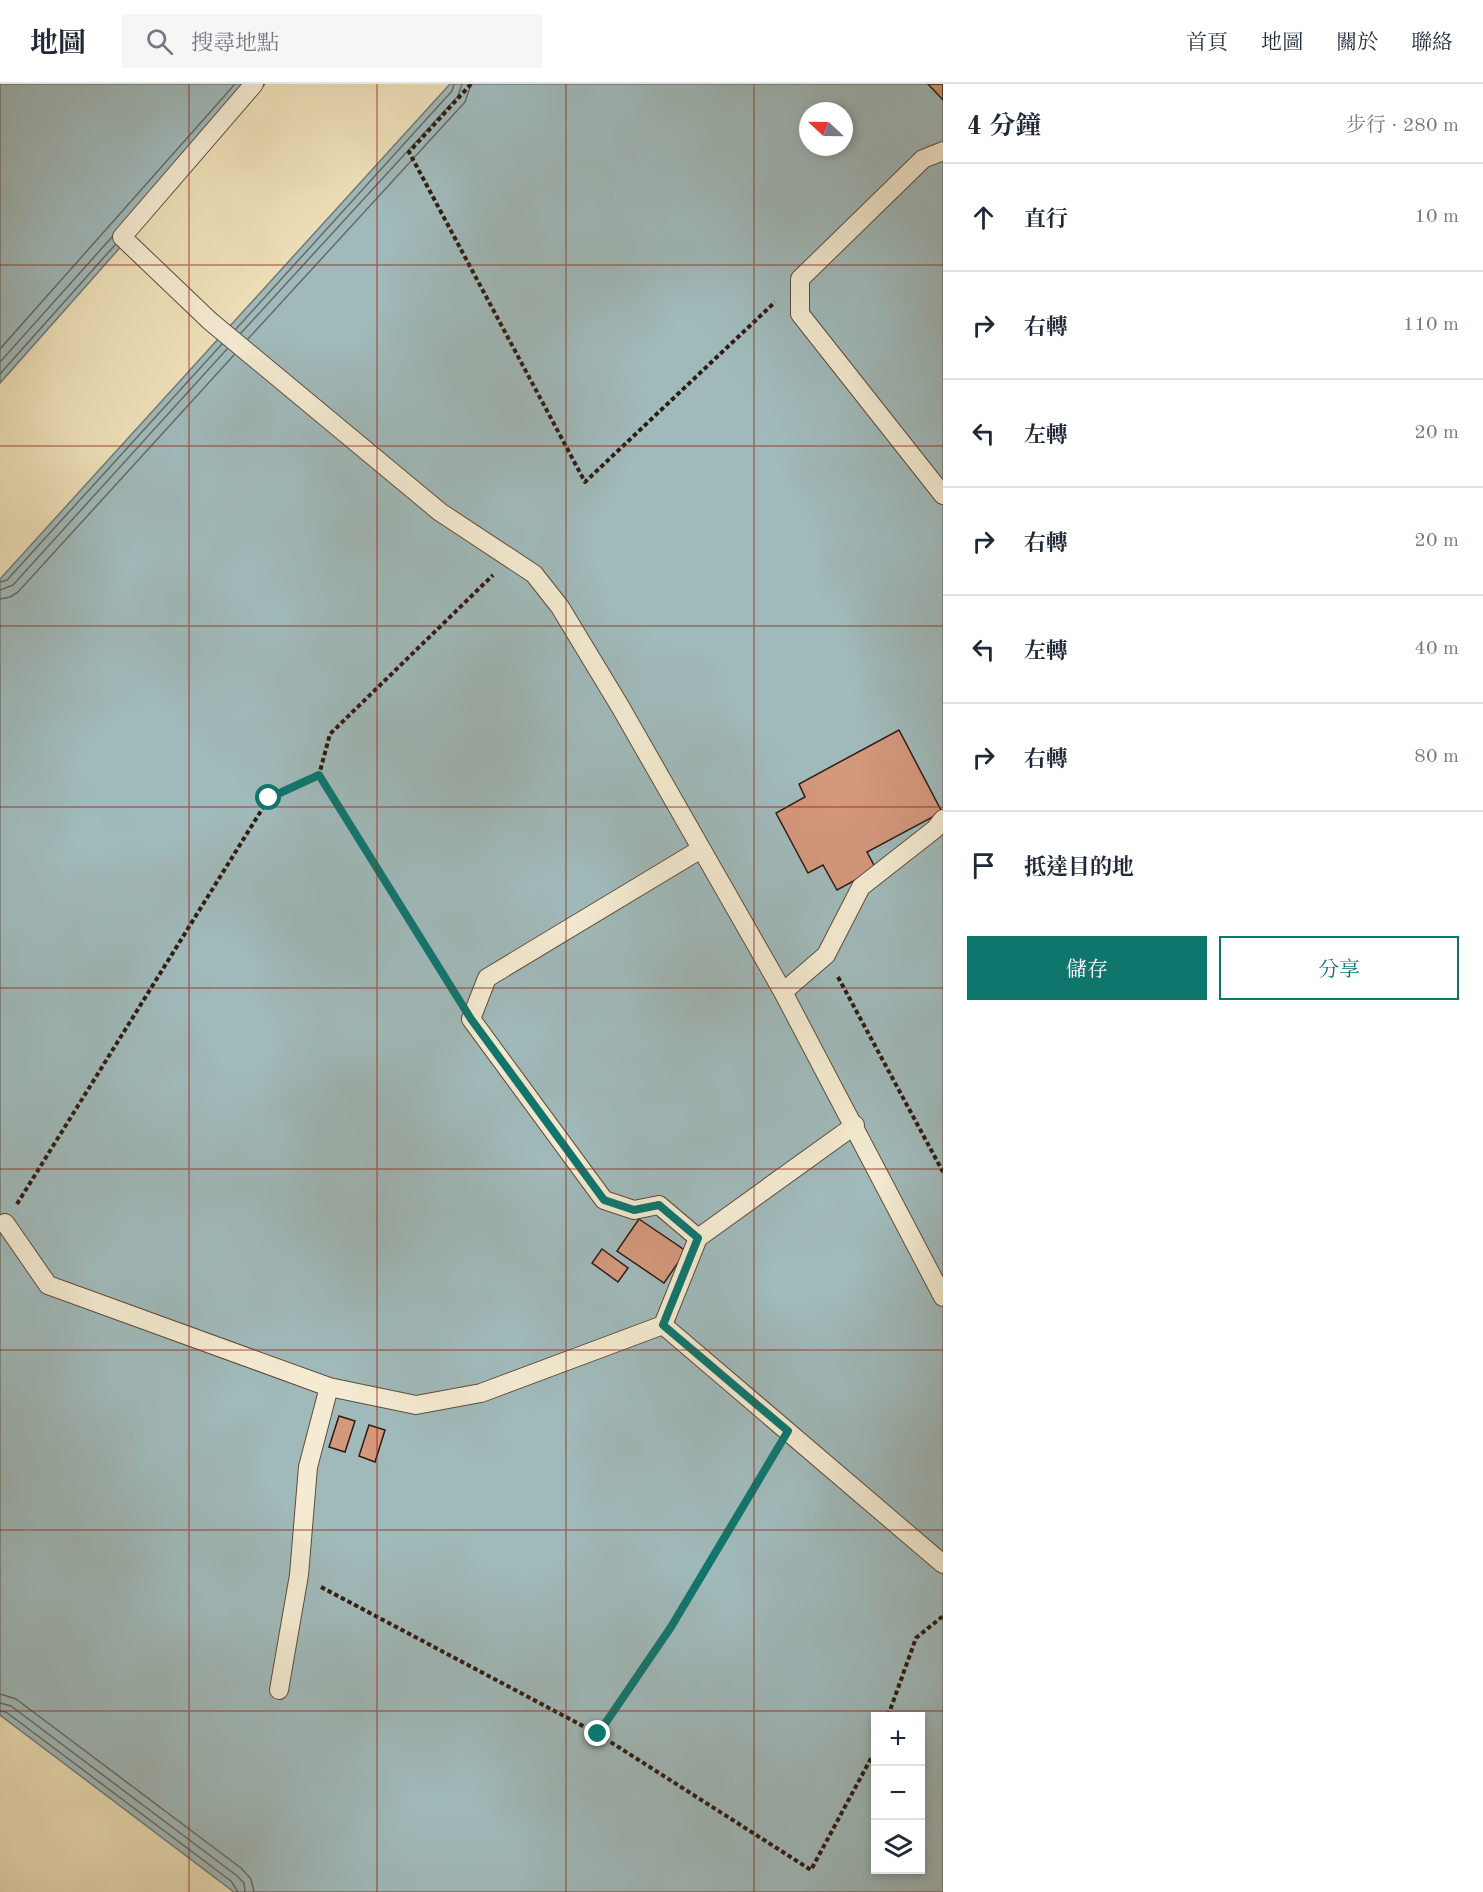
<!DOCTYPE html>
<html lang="zh-TW">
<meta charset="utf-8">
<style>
body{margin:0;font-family:"Old Standard TT","Noto Serif TC",serif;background:#f6f6f7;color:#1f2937}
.controls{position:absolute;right:18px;bottom:18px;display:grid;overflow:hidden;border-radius:0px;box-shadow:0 3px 9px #0003}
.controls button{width:54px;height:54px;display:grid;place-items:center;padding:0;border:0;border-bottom:2px solid #e0e1e3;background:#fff;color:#1f2937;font:30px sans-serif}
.compass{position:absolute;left:799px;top:18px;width:54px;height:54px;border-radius:50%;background:#fff;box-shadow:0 3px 9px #0003;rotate:292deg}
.stop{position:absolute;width:18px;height:18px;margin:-14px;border:4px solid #0f766e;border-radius:50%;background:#fff}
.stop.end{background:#0f766e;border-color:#fff;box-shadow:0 2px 6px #0008}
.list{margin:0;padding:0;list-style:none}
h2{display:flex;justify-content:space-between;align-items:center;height:78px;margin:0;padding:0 24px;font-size:26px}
h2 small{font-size:20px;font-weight:400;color:#747a83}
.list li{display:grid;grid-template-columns:39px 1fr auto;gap:18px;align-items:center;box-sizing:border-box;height:108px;padding:0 24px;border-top:2px solid #e0e1e3}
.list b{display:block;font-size:22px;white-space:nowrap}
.list em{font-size:20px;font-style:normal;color:#747a83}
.actions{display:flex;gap:12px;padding:18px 24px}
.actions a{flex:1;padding:14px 0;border:2px solid #0f766e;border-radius:0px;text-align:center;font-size:21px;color:#0f766e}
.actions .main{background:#0f766e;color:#fff}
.icon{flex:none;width:33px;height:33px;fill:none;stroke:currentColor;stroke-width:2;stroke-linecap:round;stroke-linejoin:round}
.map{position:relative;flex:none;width:943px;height:1808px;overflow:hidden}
header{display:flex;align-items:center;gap:36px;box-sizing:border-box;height:84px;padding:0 30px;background:#fff;border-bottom:2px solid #e0e1e3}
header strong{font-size:28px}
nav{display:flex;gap:33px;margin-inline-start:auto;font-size:21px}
.search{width:420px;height:54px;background:#f6f6f7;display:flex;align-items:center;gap:15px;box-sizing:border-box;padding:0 21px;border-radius:0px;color:#747a83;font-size:22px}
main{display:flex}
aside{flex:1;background:#fff}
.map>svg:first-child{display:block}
.water{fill:#a0babb;stroke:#727b77;stroke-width:1.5;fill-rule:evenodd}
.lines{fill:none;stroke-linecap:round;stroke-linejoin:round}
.shore{stroke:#676b66;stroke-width:1.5}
.building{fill:#d4987d;stroke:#2e1c11;stroke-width:1.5}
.service-casing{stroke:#5e4d3b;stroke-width:20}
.path{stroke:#2e1c11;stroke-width:4;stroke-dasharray:4.5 3;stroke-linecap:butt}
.service{stroke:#f4ebd2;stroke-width:18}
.route{stroke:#0f766e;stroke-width:8}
.grid{fill:none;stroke:#8f2418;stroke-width:1.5;stroke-opacity:0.55}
</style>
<header>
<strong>地圖</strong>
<div class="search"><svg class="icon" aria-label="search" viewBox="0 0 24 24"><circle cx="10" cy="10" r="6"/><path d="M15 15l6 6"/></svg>搜尋地點</div>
<nav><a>首頁</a><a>地圖</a><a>關於</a><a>聯絡</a></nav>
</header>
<main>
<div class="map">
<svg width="943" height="1808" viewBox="0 0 943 1808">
<rect width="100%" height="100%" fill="#eee0b9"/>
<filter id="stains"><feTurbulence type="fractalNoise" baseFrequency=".00333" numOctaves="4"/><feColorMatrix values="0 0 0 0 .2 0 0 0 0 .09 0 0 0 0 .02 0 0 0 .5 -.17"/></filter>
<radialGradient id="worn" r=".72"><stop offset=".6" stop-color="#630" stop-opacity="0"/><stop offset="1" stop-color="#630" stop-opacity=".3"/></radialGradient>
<path class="water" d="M0,0h265l-265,299z
M450,0h493v1808h-709l-234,-177v-1136zM808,27h36v36h-36zM876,1632h44v154h-44z"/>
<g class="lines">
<path class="shore" d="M236,245l216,-238 2,-7
M241,249l217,-237 4,-12
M248,255l217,-237 6,-18
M0,265l235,-265
M0,278l112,-125
M0,290l115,-129
M0,498l7,-2 215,-236
M0,506l13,-5 214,-236
M0,515l10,-2 8,-5 216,-237
M0,1610l16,5 225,169 10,11 3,13
M0,1619l11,3 225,169 8,8 1,9
M0,1627l6,1 225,169 7,11"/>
</g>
<path class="building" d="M928,0h15v16z
M899,646l43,82 -75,40 9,17 -39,21 -14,-25 -15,8 -32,-60 29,-16 -6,-13z
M639,1135l47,32 -22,32 -47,-32z
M602,1165l26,19 -10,14 -26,-19z
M339,1332l16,5 -10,31 -16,-5z
M369,1341l16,5 -10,32 -16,-6z"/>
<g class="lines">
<g class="service-casing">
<path id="service" d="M254,0l-132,153 88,84 230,191 94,62 26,33 61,101 162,284 160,305
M943,67l-20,8 -123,120v35l143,181
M701,765l-214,129 -16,41 133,181 30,10 25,-5 39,33 157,-113
M783,908l43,-37 35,-68 74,-58 8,-10
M5,1139l43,62 281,102 87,18 65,-12 182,-68 280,239
M663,1241l35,-87
M279,1606l20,-115 9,-108 21,-80"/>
</g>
<path class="path" d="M471,0l-62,68 176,330 190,-180
M838,893l105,195
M455,909l-136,-218 11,-41 163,-159
M17,1120l252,-406 50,-23
M321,1503l277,147 73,-107 104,-174
M888,1632l28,-78 27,-22
M598,1650l213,136 65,-121"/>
<use href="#service" class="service"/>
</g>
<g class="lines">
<path class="route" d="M269,714l50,-23 152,244 133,181 30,10 25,-5 39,33 -35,87 125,106 -117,196 -73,107"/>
</g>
<path class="grid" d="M189,0v1808M377,0v1808M566,0v1808M754,0v1808M0,181h943M0,362h943M0,542h943M0,723h943M0,904h943M0,1085h943M0,1266h943M0,1446h943M0,1627h943"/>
<rect width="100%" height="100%" filter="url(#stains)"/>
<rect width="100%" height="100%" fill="url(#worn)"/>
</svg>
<div class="controls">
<button>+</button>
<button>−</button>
<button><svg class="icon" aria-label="layers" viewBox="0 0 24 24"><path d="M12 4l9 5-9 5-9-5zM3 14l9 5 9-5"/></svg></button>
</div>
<svg class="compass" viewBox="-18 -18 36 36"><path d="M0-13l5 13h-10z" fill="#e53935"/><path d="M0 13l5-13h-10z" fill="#747a83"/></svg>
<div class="stop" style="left:269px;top:714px"></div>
<div class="stop end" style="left:598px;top:1650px"></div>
</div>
<aside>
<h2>4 分鐘<small>步行 · 280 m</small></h2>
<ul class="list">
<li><svg class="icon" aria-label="ahead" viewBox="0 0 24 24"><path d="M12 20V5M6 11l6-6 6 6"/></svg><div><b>直行</b></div><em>10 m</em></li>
<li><svg class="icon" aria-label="right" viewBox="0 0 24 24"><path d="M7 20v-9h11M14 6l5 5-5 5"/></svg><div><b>右轉</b></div><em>110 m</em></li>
<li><svg class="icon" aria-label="left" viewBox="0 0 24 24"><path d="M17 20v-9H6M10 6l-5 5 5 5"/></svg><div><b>左轉</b></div><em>20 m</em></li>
<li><svg class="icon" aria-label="right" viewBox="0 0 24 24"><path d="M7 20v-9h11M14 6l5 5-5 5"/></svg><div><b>右轉</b></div><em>20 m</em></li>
<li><svg class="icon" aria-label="left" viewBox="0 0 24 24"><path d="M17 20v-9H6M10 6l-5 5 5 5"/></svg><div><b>左轉</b></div><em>40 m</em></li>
<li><svg class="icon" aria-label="right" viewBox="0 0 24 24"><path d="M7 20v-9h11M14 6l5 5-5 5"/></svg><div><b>右轉</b></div><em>80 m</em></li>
<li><svg class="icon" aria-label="arrive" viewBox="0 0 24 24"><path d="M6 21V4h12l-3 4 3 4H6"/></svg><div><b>抵達目的地</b></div></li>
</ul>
<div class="actions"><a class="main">儲存</a><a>分享</a></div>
</aside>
</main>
